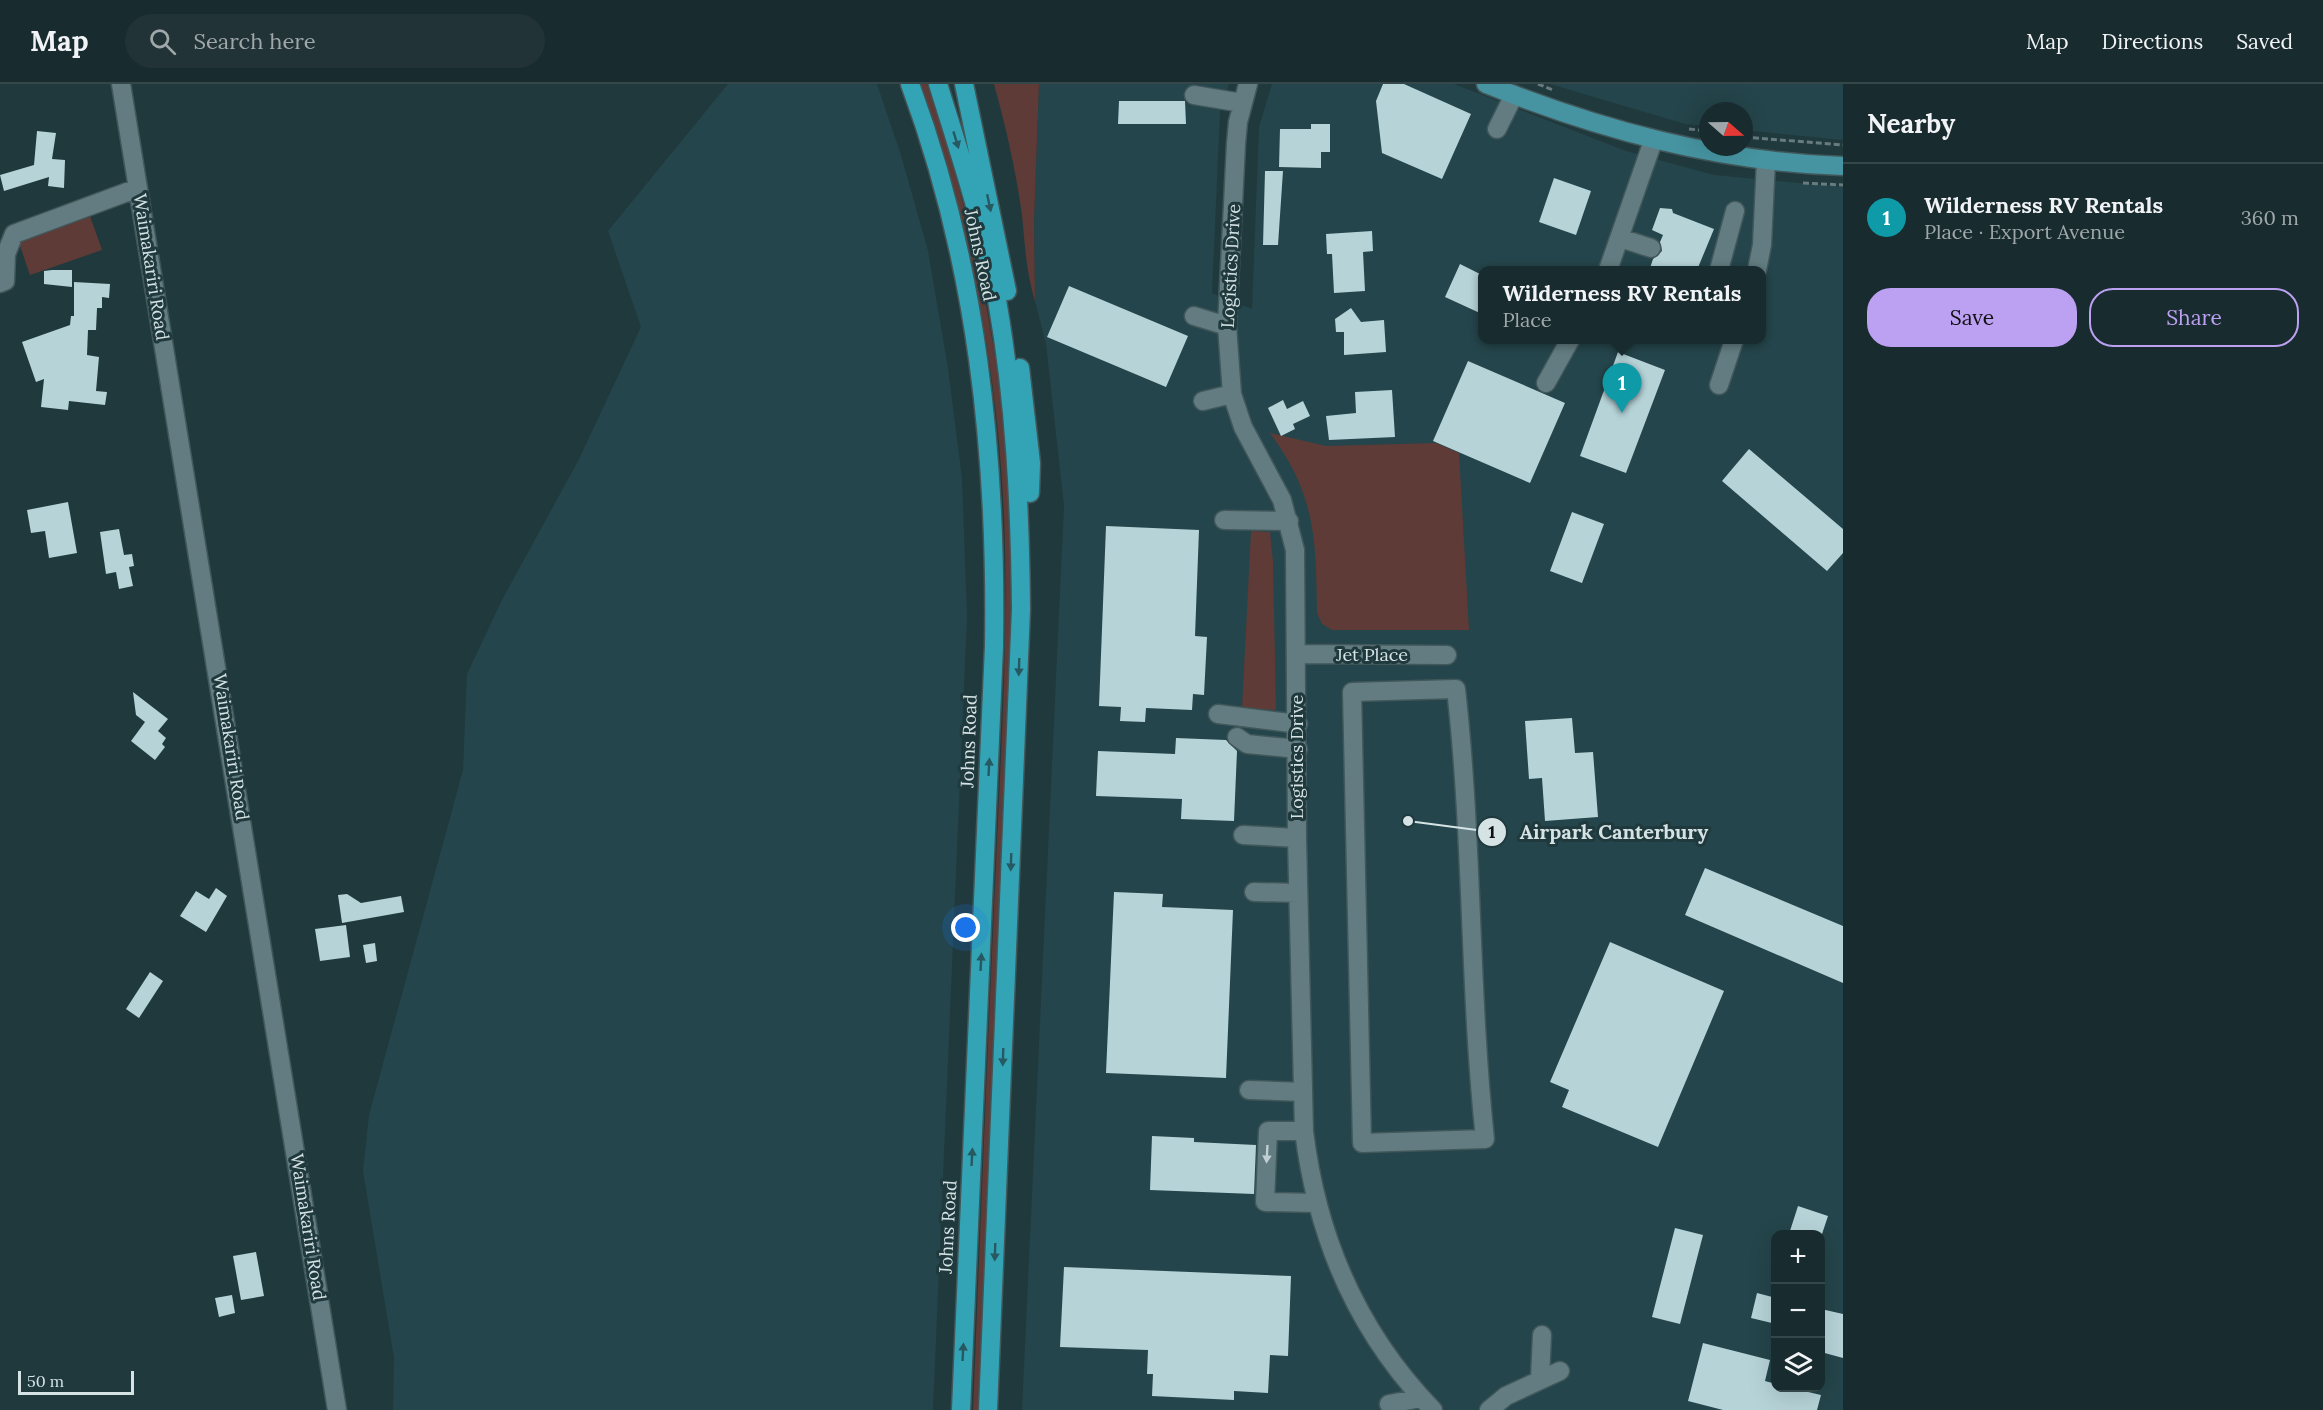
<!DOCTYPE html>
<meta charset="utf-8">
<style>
body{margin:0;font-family:Lora,serif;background:#213336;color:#f1f3f6}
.controls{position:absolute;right:18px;bottom:18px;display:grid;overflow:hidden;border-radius:12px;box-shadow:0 6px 24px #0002}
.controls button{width:54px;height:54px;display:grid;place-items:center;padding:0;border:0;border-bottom:2px solid #36474a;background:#182b2e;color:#f1f3f6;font:30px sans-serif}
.compass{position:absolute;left:1699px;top:18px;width:54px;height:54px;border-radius:50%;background:#182b2e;box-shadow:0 6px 24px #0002;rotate:110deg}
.scale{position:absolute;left:18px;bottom:15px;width:116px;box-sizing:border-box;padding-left:6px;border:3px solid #d5e3e5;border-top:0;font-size:16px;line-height:21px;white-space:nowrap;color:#d5e3e5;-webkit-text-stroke:4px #20393d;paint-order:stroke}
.you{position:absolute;left:966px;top:844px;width:21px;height:21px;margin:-15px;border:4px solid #fff;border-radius:50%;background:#1a73e8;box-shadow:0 0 0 9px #1a73e833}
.badge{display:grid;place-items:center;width:39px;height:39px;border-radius:50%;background:#bca0f2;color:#fff;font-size:20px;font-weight:700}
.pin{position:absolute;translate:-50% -50px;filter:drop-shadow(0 2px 3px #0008)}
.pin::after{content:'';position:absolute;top:32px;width:21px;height:18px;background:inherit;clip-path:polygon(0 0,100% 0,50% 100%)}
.popup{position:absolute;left:1478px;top:182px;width:288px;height:78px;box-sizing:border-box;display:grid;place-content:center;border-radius:12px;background:#182b2e;filter:drop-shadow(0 2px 4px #0005);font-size:20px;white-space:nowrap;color:#9fa7aa}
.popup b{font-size:22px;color:#f1f3f6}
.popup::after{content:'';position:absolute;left:50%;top:100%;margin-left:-12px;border:12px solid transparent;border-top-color:#182b2e}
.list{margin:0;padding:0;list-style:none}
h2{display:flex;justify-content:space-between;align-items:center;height:78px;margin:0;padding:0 24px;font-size:26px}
h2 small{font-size:20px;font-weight:400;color:#9fa7aa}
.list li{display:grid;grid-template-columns:39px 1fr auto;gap:18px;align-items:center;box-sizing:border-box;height:108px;padding:0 24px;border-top:2px solid #36474a}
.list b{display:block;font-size:22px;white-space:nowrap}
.list p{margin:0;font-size:20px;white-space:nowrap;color:#9fa7aa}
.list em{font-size:20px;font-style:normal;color:#9fa7aa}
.actions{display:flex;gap:12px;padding:18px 24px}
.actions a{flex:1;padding:14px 0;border:2px solid #bca0f2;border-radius:24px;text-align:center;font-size:21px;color:#bca0f2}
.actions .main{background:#bca0f2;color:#111}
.icon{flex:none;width:33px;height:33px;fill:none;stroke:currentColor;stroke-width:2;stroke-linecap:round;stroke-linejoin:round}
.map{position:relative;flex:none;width:1843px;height:1326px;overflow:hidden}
header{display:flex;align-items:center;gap:36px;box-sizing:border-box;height:84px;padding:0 30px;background:#182b2e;border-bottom:2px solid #36474a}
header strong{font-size:28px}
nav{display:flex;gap:33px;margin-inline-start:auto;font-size:21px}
.search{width:420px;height:54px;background:#213336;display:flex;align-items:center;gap:15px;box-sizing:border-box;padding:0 21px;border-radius:33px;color:#9fa7aa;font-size:22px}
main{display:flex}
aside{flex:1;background:#182b2e}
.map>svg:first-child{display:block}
.built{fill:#24454b;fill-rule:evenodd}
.green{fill:#5e3b36}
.building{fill:#b6d3d8}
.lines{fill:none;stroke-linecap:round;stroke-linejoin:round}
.minor-casing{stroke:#41575a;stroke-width:21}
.major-casing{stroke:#41575a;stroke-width:21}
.highway-casing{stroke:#41575a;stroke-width:21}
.path{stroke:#687c80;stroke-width:3;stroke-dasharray:6 3;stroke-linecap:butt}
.minor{stroke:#627c81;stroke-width:18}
.major{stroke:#4694a1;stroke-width:18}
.highway{stroke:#33a4b6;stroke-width:18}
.oneway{fill:#265961}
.oneway2{fill:#beced1}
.labels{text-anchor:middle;stroke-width:6;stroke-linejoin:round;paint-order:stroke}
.street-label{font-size:18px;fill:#d5e3e5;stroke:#20393d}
.leader{fill:none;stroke:#d5e3e5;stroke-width:2}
.callout-dot{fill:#d5e3e5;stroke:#20393d;stroke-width:2}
.mark-label{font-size:18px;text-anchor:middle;font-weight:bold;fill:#111}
.callout-label{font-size:20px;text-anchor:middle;font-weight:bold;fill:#d5e3e5;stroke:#20393d;stroke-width:6;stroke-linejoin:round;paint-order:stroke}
</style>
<header>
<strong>Map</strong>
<div class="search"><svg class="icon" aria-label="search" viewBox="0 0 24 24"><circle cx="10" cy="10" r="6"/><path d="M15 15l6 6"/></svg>Search here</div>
<nav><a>Map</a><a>Directions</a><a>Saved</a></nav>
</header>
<main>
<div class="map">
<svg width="1843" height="1326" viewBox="0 0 1843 1326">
<rect width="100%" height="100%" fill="#20393d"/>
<path class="built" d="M728,0h149l24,71 27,96 20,117 14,110 5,138 -34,794h-540l1,-52 -31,-187 6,-56 94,-345 4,-96 35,-74 76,-139 63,-134 -33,-96z
M1039,0h190l-9,28 -8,181 40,16 7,-182 13,-43h182l172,67 88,24 129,12v1223h-821l42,-904 -18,-162 -11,-43 -1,-79zM1482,186h280v70h-280zM1776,1150h44v154h-44z
M1550,0h293v56l-99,-10v-19h-36v15l-23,-2z"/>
<path class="green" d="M920,0h7c48,141 78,285 84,434 5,125 -5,250 -11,375 -7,173 -14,345 -22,517h-5c7,-174 14,-349 22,-523 5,-123 14,-247 9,-370 -6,-148 -35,-293 -84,-433z
M994,0h45l-5,138 1,79c-9,-29 -10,-56 -13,-86 -6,-44 -16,-88 -28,-131z
M90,132l12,34 -72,25 -12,-35z
M1270,349l56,13 110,-3 23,10 10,177h-137l-10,-6 -5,-11c-1,-73 -1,-118 -47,-180z
M1251,447l19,1 3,30 3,148 -34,-2z"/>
<path class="building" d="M1383,0h21l67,30 -29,65 -60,-26 -6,-52z
M1119,17h66l1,23h-68z
M1311,40h19v28h-9v16l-42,-1 1,-38h31z
M37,47l19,2 -4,26 13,1 -1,28 -16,-2 1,-9 -45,14 -4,-16 34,-10z
M1265,87h18l-5,74h-15z
M1554,94l37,13 -15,44 -37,-13z
M1660,124l12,1 1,4 41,16 -17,41h-40l-7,-2 3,-9 9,-8 -2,-9 3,-7 -11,-5z
M1372,147l1,20 -10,1 2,39 -31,2 -2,-39h-5l-1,-20z
M1460,180l22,11v39l-37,-17z
M52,186h20v17l-28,-3v-13z
M74,198l36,2 -1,14 -7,-1v11h-5l-1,22h-8l-1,25 12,2 -3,34 11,1 -2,13 -36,-4 -1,9 -27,-3 3,-28 -8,3 -14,-40 48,-17 1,-9h3z
M1069,202l119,50 -22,51 -119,-50z
M1351,224l10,14 23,-2 2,32 -42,3v-23h-8l-1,-13z
M1618,268l47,18 -39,103 -46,-17z
M1468,277l97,42 -35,80 -97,-42z
M1392,306l3,47 -66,3 -3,-24 30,-3 -1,-21z
M1283,316l4,9 16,-8 7,15 -17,8 2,5 -14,7 -13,-28z
M1749,365l94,80v24l-16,18 -105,-90z
M68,418l9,51 -28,5 -4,-27 -14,2 -4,-23z
M1572,428l32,12 -22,59 -32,-12z
M1106,442l93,4 -4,106 12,1 -3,58 -11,-1 -1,16 -46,-2 -1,14 -25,-1 1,-14 -22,-1z
M119,445l5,26 8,-1 2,12 -5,1 4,19 -14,3 -3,-17 -10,2 -6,-42z
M133,608l35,27 -10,12 8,7 -4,6 3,3 -10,13 -24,-19 14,-19 -9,-7z
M1572,634l3,35 18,-1 5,65 -53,4 -3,-43 -13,1 -4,-58z
M1176,654l50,2 11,11 -3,70 -53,-2 1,-20 -86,-3 2,-45 77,3z
M1705,784l138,58v57l-158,-68z
M216,804l11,8 -21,36 -26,-16 16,-25 13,8z
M1114,808l49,2 -1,13 71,3 -7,168 -120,-5z
M347,810l14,9 40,-7 3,16 -62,11 -4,-28z
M346,841l4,32 -30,4 -5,-32z
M1610,858l114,49 -66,156 -96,-40 7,-17 -19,-8z
M375,859l2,18 -11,2 -3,-18z
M150,888l13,9 -24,37 -13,-9z
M1152,1052l42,2v4l62,3 -2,49 -104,-4z
M1798,1122l30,10 -6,18h-33z
M1675,1144l28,7 -23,89 -28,-7z
M256,1168l8,44 -23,4 -8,-44z
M1064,1183l227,9 -3,80 -18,-1 -2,38 -34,-2v9l-82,-4 1,-22h-6l1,-24 -88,-3z
M1757,1209l19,5v26l-25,-6z
M232,1211l3,18 -16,4 -4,-19z
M1821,1225l22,5v44l-22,-6z
M1703,1259l67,17 -5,21 11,3v4h15l30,7 -4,15h-94l-35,-9z"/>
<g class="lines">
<g class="minor-casing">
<path id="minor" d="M121,0l216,1326
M1248,0l-10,38 -2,22 -9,182 5,68 11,33 39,73 13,50 2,288 7,293c13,106 54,202 129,279
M1194,11l48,8
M1497,45l17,-34
M1620,154l31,10
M1608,186l45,-129
M1719,186l16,-59
M1757,186l5,-25 4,-85
M0,199l5,-2 1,-27 8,-20 124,-46
M1194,232l33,10
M1546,299l24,-43
M1719,301l15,-45
M1203,317l29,-7
M1224,436l65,1
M1297,570l150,1
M1456,605c17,150 13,301 29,450l-123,4 -10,-451z
M1218,630l80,10
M1237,653l10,7 51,5
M1243,751l54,3
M1254,808l44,1
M1249,1006l54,2
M1304,1047h-36l-3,71 52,1
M1540,1294l2,-43
M1389,1320l32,-6
M1489,1326l17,-14 54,-25"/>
</g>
<g class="major-casing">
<path id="major" d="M1486,0c115,46 232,78 357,82"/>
</g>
<g class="highway-casing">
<path id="highway" d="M910,0c67,180 87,371 84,562l-33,764
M938,0c22,71 46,142 59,216 18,103 23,205 24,309l-33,801
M964,0l43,207
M1020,284l11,95 -1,30"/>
</g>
<path class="path" d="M1538,0l15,6
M1689,45l19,2
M1744,53l99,8
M1803,99l40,2"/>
<use href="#minor" class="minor"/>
<use href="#major" class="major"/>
<use href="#highway" class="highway"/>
</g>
<defs><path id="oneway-solid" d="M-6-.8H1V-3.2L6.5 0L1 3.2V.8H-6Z" transform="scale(1.5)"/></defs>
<g class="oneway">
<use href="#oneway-solid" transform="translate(956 56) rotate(73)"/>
<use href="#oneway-solid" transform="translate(989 119) rotate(78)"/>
<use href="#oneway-solid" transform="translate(1019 583) rotate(92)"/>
<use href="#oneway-solid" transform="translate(989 683) rotate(-87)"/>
<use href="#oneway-solid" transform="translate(1011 778) rotate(92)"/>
<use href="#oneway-solid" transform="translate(981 878) rotate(-87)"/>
<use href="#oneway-solid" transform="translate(1003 973) rotate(92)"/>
<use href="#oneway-solid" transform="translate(972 1073) rotate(-87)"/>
<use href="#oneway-solid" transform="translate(995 1168) rotate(92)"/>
<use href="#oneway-solid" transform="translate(963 1268) rotate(-87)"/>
</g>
<use class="oneway2" href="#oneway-solid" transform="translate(1267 1070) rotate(93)"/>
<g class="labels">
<g class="street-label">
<text transform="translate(980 171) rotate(78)" y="6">Johns Road</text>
<text transform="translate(1231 182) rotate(-87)" y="6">Logistics Drive</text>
<text transform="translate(151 183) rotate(81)" y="6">Waimakariri Road</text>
<text x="1372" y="577">Jet Place</text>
<text transform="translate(969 657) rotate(-88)" y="6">Johns Road</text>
<text transform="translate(231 663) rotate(81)" y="6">Waimakariri Road</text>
<text transform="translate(1297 673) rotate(-90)" y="6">Logistics Drive</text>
<text transform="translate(308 1143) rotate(81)" y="6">Waimakariri Road</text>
<text transform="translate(948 1143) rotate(-87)" y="6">Johns Road</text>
</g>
</g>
<path class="leader" d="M1408 737L1492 748"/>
<g class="callout-dot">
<circle cx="1408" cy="737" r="6"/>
<circle cx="1492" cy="748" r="15"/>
</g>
<g class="mark-label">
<text x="1492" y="754">1</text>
</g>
<g class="callout-label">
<text x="1614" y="755">Airpark Canterbury</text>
</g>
</svg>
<div class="controls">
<button>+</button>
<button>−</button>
<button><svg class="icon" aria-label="layers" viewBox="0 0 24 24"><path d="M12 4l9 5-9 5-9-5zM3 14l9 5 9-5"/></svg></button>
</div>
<svg class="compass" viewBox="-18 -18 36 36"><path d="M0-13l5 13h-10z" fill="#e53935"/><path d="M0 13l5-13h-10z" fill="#9fa7aa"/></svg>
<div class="scale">50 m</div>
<div class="you"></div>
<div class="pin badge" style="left:1622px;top:329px;background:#0f9aa8">1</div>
<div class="popup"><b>Wilderness RV Rentals</b>Place</div>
</div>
<aside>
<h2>Nearby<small></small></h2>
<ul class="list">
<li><span class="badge" style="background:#0f9aa8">1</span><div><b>Wilderness RV Rentals</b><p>Place · Export Avenue</p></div><em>360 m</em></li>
</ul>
<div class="actions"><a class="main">Save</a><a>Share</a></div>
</aside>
</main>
